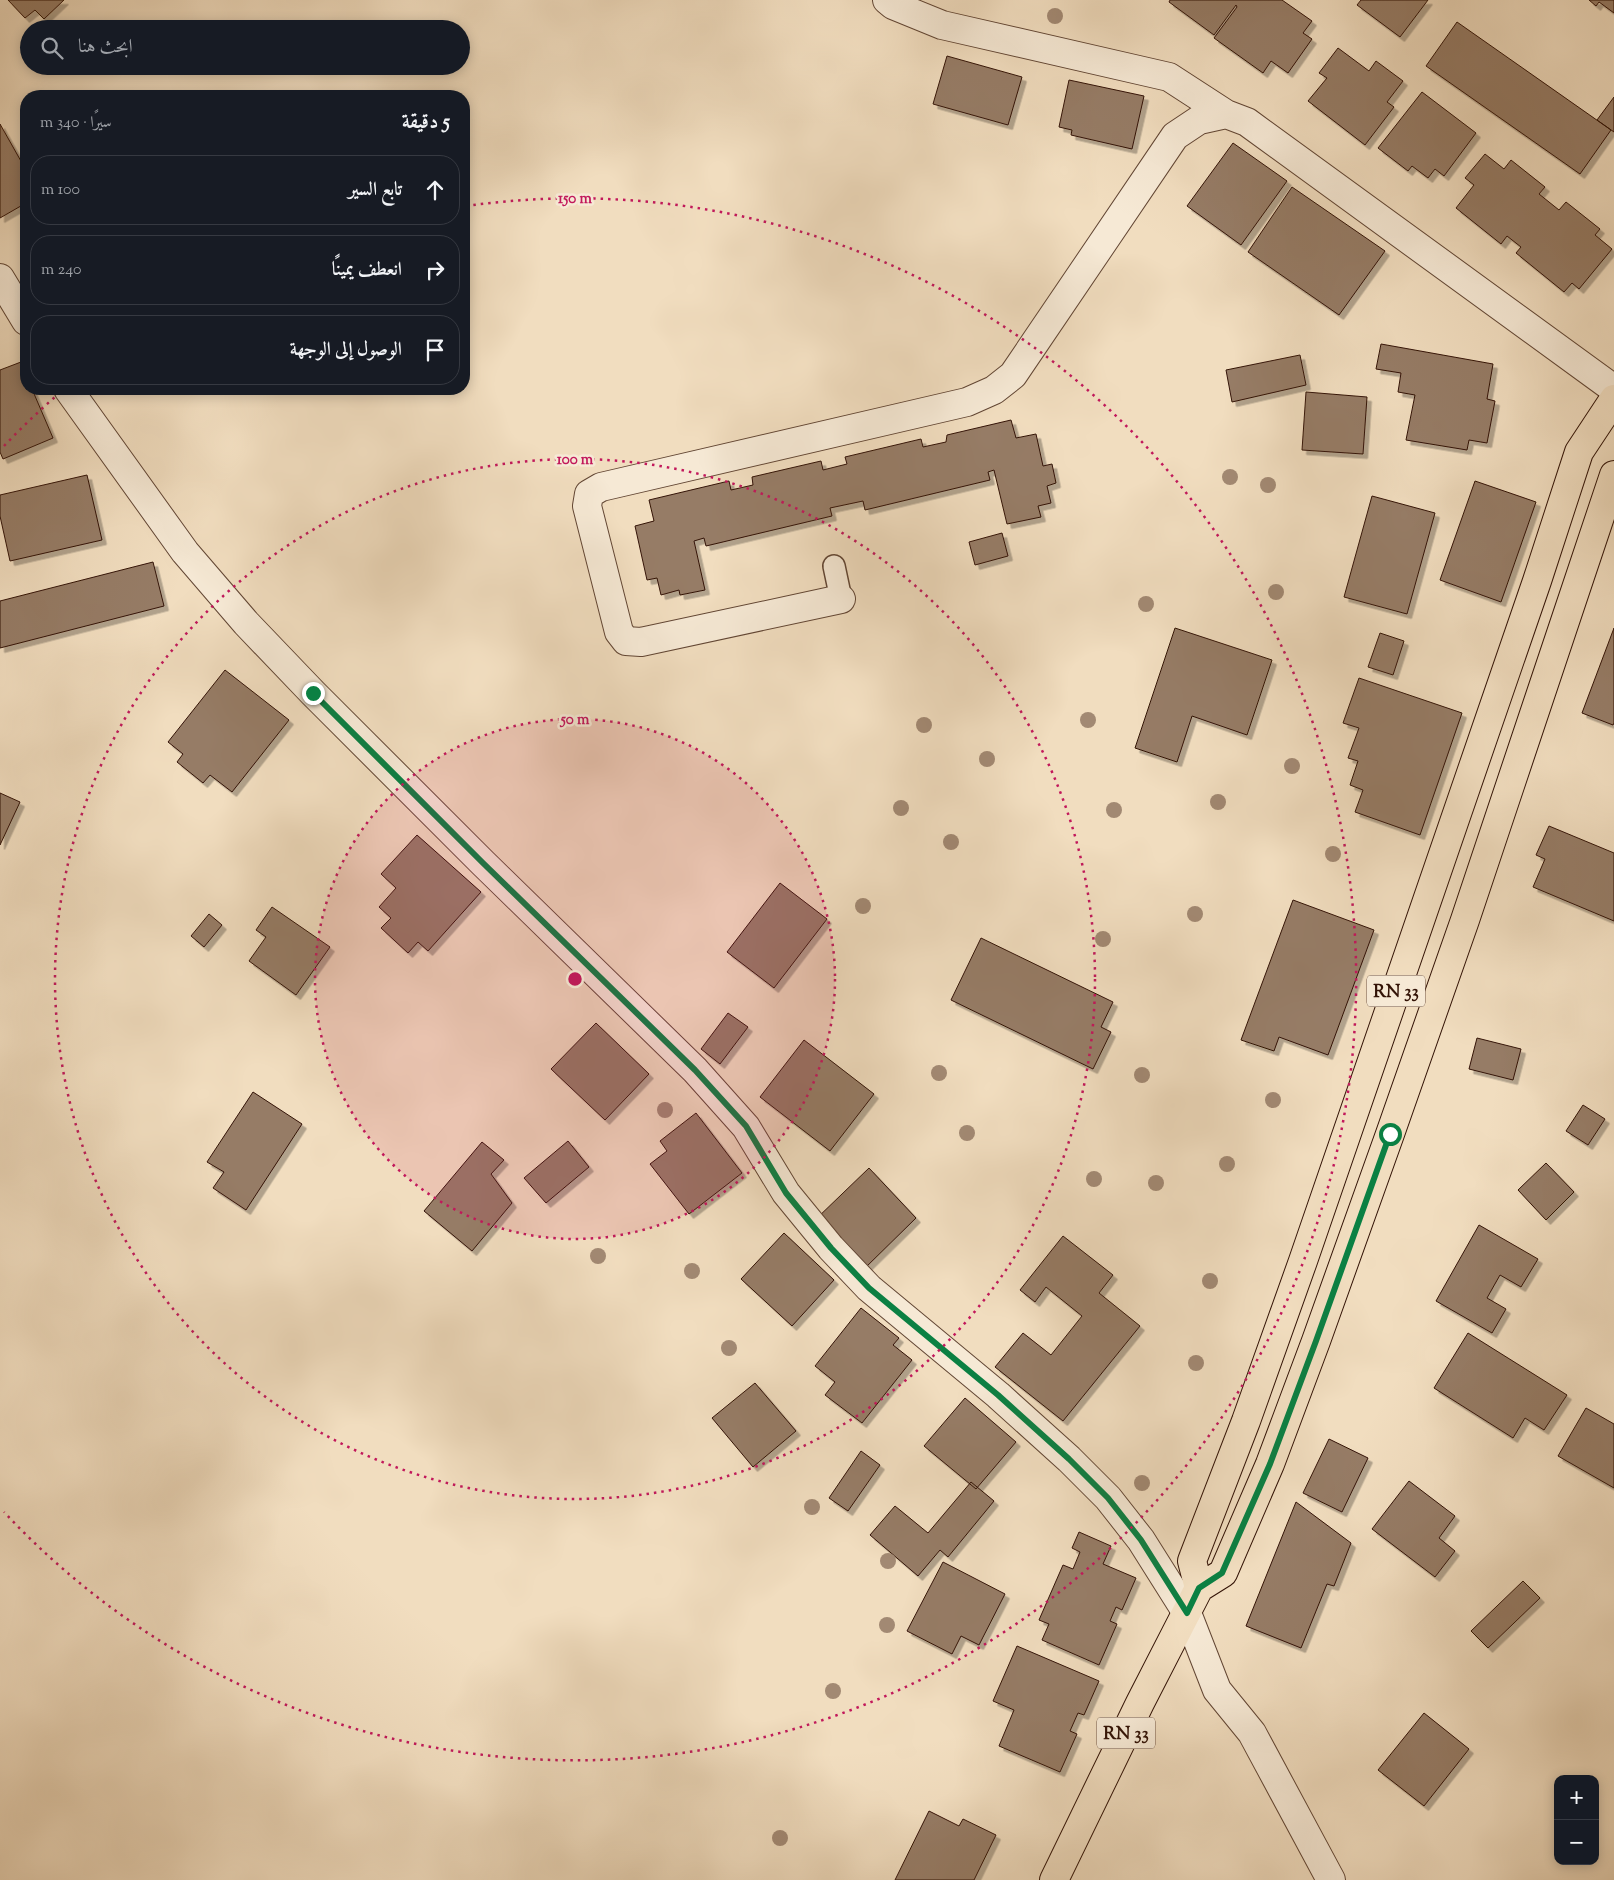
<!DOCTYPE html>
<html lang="ar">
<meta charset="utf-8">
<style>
body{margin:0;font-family:"Sorts Mill Goudy",Amiri,serif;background:#20242c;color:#f1f3f6;direction:rtl}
.controls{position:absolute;right:15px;bottom:15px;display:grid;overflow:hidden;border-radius:10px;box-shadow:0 2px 12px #0003}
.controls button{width:45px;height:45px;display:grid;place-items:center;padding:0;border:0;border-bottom:1px solid #363941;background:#171b24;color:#f1f3f6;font:25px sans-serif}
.stop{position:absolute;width:15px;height:15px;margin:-11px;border:4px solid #0b8043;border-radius:50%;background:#fff}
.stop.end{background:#0b8043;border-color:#fff;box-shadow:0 1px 5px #0008}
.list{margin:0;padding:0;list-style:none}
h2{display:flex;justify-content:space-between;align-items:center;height:65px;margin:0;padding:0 20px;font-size:21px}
h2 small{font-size:16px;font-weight:400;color:#9ea1a6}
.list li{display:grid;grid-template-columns:32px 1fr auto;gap:15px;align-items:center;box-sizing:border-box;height:70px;margin:0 10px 10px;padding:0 10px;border:1px solid #363941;border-radius:20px}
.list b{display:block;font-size:19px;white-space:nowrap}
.list em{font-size:16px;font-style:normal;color:#9ea1a6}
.icon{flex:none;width:28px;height:28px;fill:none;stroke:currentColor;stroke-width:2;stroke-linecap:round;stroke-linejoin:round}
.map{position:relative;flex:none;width:1614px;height:1880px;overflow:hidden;direction:ltr}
.search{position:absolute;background:#171b24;box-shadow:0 2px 12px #0003;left:20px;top:20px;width:450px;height:55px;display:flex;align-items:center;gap:12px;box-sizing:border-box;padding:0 18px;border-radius:28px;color:#9ea1a6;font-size:19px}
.panel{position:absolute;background:#171b24;box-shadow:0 2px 12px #0003;left:20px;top:90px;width:450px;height:305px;border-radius:20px;direction:rtl}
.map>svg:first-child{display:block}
.building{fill:#967c66;stroke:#331306;filter:url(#shadow)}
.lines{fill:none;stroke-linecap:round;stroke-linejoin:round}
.service-casing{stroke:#624634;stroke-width:24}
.minor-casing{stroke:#624634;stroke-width:30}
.primary-casing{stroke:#331306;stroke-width:30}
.service{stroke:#f6e9d5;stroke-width:21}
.minor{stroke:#f6e9d5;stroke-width:28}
.primary{stroke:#f1ddbf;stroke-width:28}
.tree{fill:#a28973}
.route{stroke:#0b8043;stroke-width:6}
.ring{fill:none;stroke:#c2185b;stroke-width:2.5;stroke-dasharray:2.5 5}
.labels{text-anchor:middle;stroke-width:5;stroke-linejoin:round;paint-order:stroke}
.shield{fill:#f6e9d5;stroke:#6e5344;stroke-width:1}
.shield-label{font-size:18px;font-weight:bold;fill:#331306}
.centre{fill:#c2185b;stroke:#f6e9d5;stroke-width:2.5}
.ring-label{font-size:15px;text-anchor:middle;font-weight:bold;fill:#c2185b;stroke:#f6e9d5;stroke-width:5;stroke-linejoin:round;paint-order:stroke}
</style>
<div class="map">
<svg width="1614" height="1880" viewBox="0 0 1614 1880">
<defs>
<filter id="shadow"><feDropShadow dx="4.5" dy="4.5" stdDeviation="0" flood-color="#0004"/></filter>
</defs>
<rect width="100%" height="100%" fill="#f1ddbf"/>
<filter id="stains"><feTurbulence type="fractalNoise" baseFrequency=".004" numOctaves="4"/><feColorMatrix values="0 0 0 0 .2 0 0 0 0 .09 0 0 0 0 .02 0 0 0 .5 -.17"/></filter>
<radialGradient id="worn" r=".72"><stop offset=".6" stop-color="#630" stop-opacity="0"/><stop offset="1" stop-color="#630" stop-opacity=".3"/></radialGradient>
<path class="building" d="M8,0h56l-20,19 -9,-9 -10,8z
M1170,0h112l30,21 -9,12 9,6 -24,34 -17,-12 -8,12 -49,-35 23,-31 -1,-2 -22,30 -45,-33z
M1361,0h67l-28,37 -43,-32z
M1589,0h25v13l-15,-11 -3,4z
M1457,22l154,108 -31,44 -154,-108z
M1338,48l31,23 7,-10 27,20 -16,21 7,5 -29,38 -57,-44 19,-23 -8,-5z
M947,56l75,21 -14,48 -75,-21z
M1069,80l75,16 -12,53 -61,-14 1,-5 -13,-3z
M1422,92l54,41 -32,43 -9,-7 -7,9 -16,-12 -4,5 -30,-23z
M1614,97v35l-17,-12z
M0,124l26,46v33l-26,15z
M1233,143l54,38 -46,64 -54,-39z
M1485,154l19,15 7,-9 34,27 -6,7 20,16 7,-8 34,27 -5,6 17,14 -33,40 -7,-6 -8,9 -48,-39 5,-6 -14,-11 -6,8 -45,-36 18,-23 -9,-7z
M1292,187l93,64 -46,64 -91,-63z
M1381,344l112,20 -6,35 8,2 -8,42 -18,-3 -2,10 -61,-10 9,-45 -17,-3 3,-19 -25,-4z
M1300,355l6,30 -74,17 -6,-32z
M21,362l5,13v14h6l21,49 -50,21 -3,-7v-82z
M1306,392l61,5 -4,57 -61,-4z
M1011,420l5,18 20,-4 7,32 9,-2 4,19 -9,3 4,17 -13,3 3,11 -34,7 -13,-54 -6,2 2,8 -125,30 -2,-9 -33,7 2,8 -126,30 -2,-8 -10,3 11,49 -25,5 -1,-5 -18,5 -4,-17 -10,2 -12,-54 19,-5 -5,-21 80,-19 2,9 22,-5 -1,-8 69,-16 2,9 24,-6 -2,-7 76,-18 2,8 23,-5 1,-7z
M87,475l15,65 -92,21 -10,-45v-21z
M1475,481l61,21 -35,100 -61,-22z
M1372,496l63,17 -28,101 -63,-17z
M1002,533l6,23 -33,9 -6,-23z
M153,562l11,44 -164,42v-47z
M1175,628l97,32 -25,75 -55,-19 -15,46 -42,-14z
M1614,628v95l-1,2 -31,-12z
M1380,633l24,8 -11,34 -25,-8z
M225,670l64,50 -57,72 -22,-17 -7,8 -26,-21 6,-8 -15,-12z
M1359,678l103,35 -42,122 -65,-23 8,-22 -13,-5 8,-24 -10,-3 11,-30 -16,-5z
M0,793l20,9 -20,43z
M1549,826l65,27v68l-81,-34 12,-28 -9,-4z
M417,835l64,57 -53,59 -10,-9 -10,11 -27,-25 10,-10 -12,-11 17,-19 -15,-14z
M780,883l47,36 -53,69 -47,-36z
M1293,900l81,30 -46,125 -49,-18 -5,14 -33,-11z
M272,907l58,40 -34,48 -47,-34 17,-24 -10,-7z
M209,914l13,11 -18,22 -13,-11z
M981,938l132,64 -12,25 10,5 -18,37 -142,-69z
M728,1013l20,14 -28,37 -19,-15z
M596,1023l53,51 -44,46 -54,-51z
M1477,1038l44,11 -8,31 -44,-11z
M804,1040l70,54 -44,57 -70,-54z
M253,1092l49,32 -56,86 -33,-22 11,-16 -17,-10z
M1583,1105l22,14 -17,26 -22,-14z
M696,1113l46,60 -53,41 -39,-50 17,-13 -7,-10z
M568,1141l21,26 -43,36 -22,-25z
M482,1142l22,18 -13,14 21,29 -40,48 -48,-40z
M1546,1163l28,29 -28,28 -28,-30z
M869,1168l47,50 -53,52 -48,-50z
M1479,1225l59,34 -17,28 -21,-12 -13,23 19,11 -14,24 -56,-32z
M784,1233l50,47 -42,46 -51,-47z
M1063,1236l50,39 -14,18 41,33 -77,95 -68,-54 28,-34 28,22 31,-39 -36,-29 -11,15 -15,-12z
M861,1308l38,30 -6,7 19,15 -50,63 -37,-28 10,-13 -20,-16z
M1468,1333l99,62 -23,35 -19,-12 -12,20 -79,-50z
M755,1383l41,48 -43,36 -41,-49z
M965,1398l51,44 -40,47 -52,-43z
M1586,1408l28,16v64l-56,-32z
M1329,1439l39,19 -26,54 -39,-19z
M861,1451l19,14 -32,46 -19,-13z
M1409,1481l46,35 -16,22 16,13 -20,26 -63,-48z
M971,1482l23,19 -46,56 -8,-7 -22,26 -48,-41 25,-29 33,27z
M1296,1502l55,41 -17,43 -7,-2 -26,64 -55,-22z
M1079,1532l32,14 -8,18 33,14 -14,32 -6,-3 -6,14 7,3 -18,41 -57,-25 7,-16 -10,-4 24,-55 10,4 7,-17 -8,-4z
M943,1562l62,32 -26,51 -18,-9 -9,18 -45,-23z
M1523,1581l17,17 -52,50 -17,-17z
M1017,1646l82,35 -15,34 -6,-2 -8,18 7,3 -17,38 -61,-26 15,-36 -21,-9z
M1424,1713l45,36 -45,57 -46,-36z
M929,1811l30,15 4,-7 33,16 -22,45h-79z"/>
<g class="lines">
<g class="service-casing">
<path id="service" d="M834,566l7,33"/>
</g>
<g class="minor-casing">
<path id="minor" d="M887,0l6,5 49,20 227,52 57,37
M0,278l26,43
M68,389l117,163 61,71 67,70 170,170 212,207 51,57 40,66 45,55 38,40 129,107 71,64 39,39 33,42 46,73 30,77 35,43 79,147
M841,599l-200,43 -15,-1 -7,-9 -32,-126 2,-12 12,-7 366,-85 27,-12 19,-15 162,-239 24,-16 27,-6 21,8 367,267"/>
</g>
<g class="primary-casing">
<path id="primary" d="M1199,1588l-7,-27 54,-140 57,-160 234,-680 42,-129 35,-53
M1054,1880l86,-177 59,-115 24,-15 47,-109 46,-123 74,-207 75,-214 149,-445"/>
</g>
<use href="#service" class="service"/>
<use href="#minor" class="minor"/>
<use href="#primary" class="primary"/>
</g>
<g class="tree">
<circle cx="1055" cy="16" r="8"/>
<circle cx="1230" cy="477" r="8"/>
<circle cx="1268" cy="485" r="8"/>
<circle cx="1276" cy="592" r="8"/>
<circle cx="1146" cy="604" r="8"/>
<circle cx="1088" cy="720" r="8"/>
<circle cx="924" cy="725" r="8"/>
<circle cx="987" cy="759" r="8"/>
<circle cx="1292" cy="766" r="8"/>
<circle cx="1218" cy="802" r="8"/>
<circle cx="901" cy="808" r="8"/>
<circle cx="1114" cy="810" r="8"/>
<circle cx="951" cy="842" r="8"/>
<circle cx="1333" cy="854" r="8"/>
<circle cx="863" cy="906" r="8"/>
<circle cx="1195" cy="914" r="8"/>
<circle cx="1103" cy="939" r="8"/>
<circle cx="939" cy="1073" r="8"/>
<circle cx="1142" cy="1075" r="8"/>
<circle cx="1273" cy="1100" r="8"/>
<circle cx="665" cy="1110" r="8"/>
<circle cx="967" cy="1133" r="8"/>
<circle cx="1227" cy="1164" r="8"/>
<circle cx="1094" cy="1179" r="8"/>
<circle cx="1156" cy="1183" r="8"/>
<circle cx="598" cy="1256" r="8"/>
<circle cx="692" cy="1271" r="8"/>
<circle cx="1210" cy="1281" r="8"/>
<circle cx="729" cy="1348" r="8"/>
<circle cx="1196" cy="1363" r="8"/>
<circle cx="1142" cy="1483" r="8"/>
<circle cx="812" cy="1507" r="8"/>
<circle cx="888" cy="1561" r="8"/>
<circle cx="887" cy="1625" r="8"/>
<circle cx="833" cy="1691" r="8"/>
<circle cx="780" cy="1838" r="8"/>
</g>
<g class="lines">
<path class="route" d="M313,693l170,170 212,207 51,56 40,67 45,55 38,40 129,107 71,64 39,39 33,42 46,73 12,-25 23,-15 48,-109 46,-123 74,-207"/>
</g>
<circle cx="575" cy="979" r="260" fill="#c2185b" fill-opacity=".12"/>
<g class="ring">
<circle cx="575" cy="979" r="260"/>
<circle cx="575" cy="979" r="520"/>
<path d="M4 446A781 781 0 0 1 63 390M466 206A781 781 0 1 1 4 1512"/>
</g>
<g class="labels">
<g class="shield">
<rect x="1367" y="975.5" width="58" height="31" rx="4"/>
<rect x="1097" y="1717.5" width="58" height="31" rx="4"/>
</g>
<g class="shield-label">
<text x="1396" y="997">RN 33</text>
<text x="1126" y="1739">RN 33</text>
</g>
</g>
<circle cx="575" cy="979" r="8" class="centre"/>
<g class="ring-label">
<text x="575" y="203">150 m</text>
<text x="575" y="464">100 m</text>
<text x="575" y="724">50 m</text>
</g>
<rect width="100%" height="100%" filter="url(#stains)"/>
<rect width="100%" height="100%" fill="url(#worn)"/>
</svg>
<div class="controls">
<button>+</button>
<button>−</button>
</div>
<div class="stop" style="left:1390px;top:1134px"></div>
<div class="stop end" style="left:313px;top:693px"></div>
<div class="search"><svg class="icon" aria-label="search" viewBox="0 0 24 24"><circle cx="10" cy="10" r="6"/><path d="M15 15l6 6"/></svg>ابحث هنا</div>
<section class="panel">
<h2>5 دقيقة<small>سيرًا · 340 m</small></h2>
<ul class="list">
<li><svg class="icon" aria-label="ahead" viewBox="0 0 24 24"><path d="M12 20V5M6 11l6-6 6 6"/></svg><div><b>تابع السير</b></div><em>100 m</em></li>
<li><svg class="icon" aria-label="right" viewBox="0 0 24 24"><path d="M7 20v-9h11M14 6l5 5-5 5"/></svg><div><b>انعطف يمينًا</b></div><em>240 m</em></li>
<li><svg class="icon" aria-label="arrive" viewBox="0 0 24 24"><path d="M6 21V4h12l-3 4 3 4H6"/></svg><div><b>الوصول إلى الوجهة</b></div></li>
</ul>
</section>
</div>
